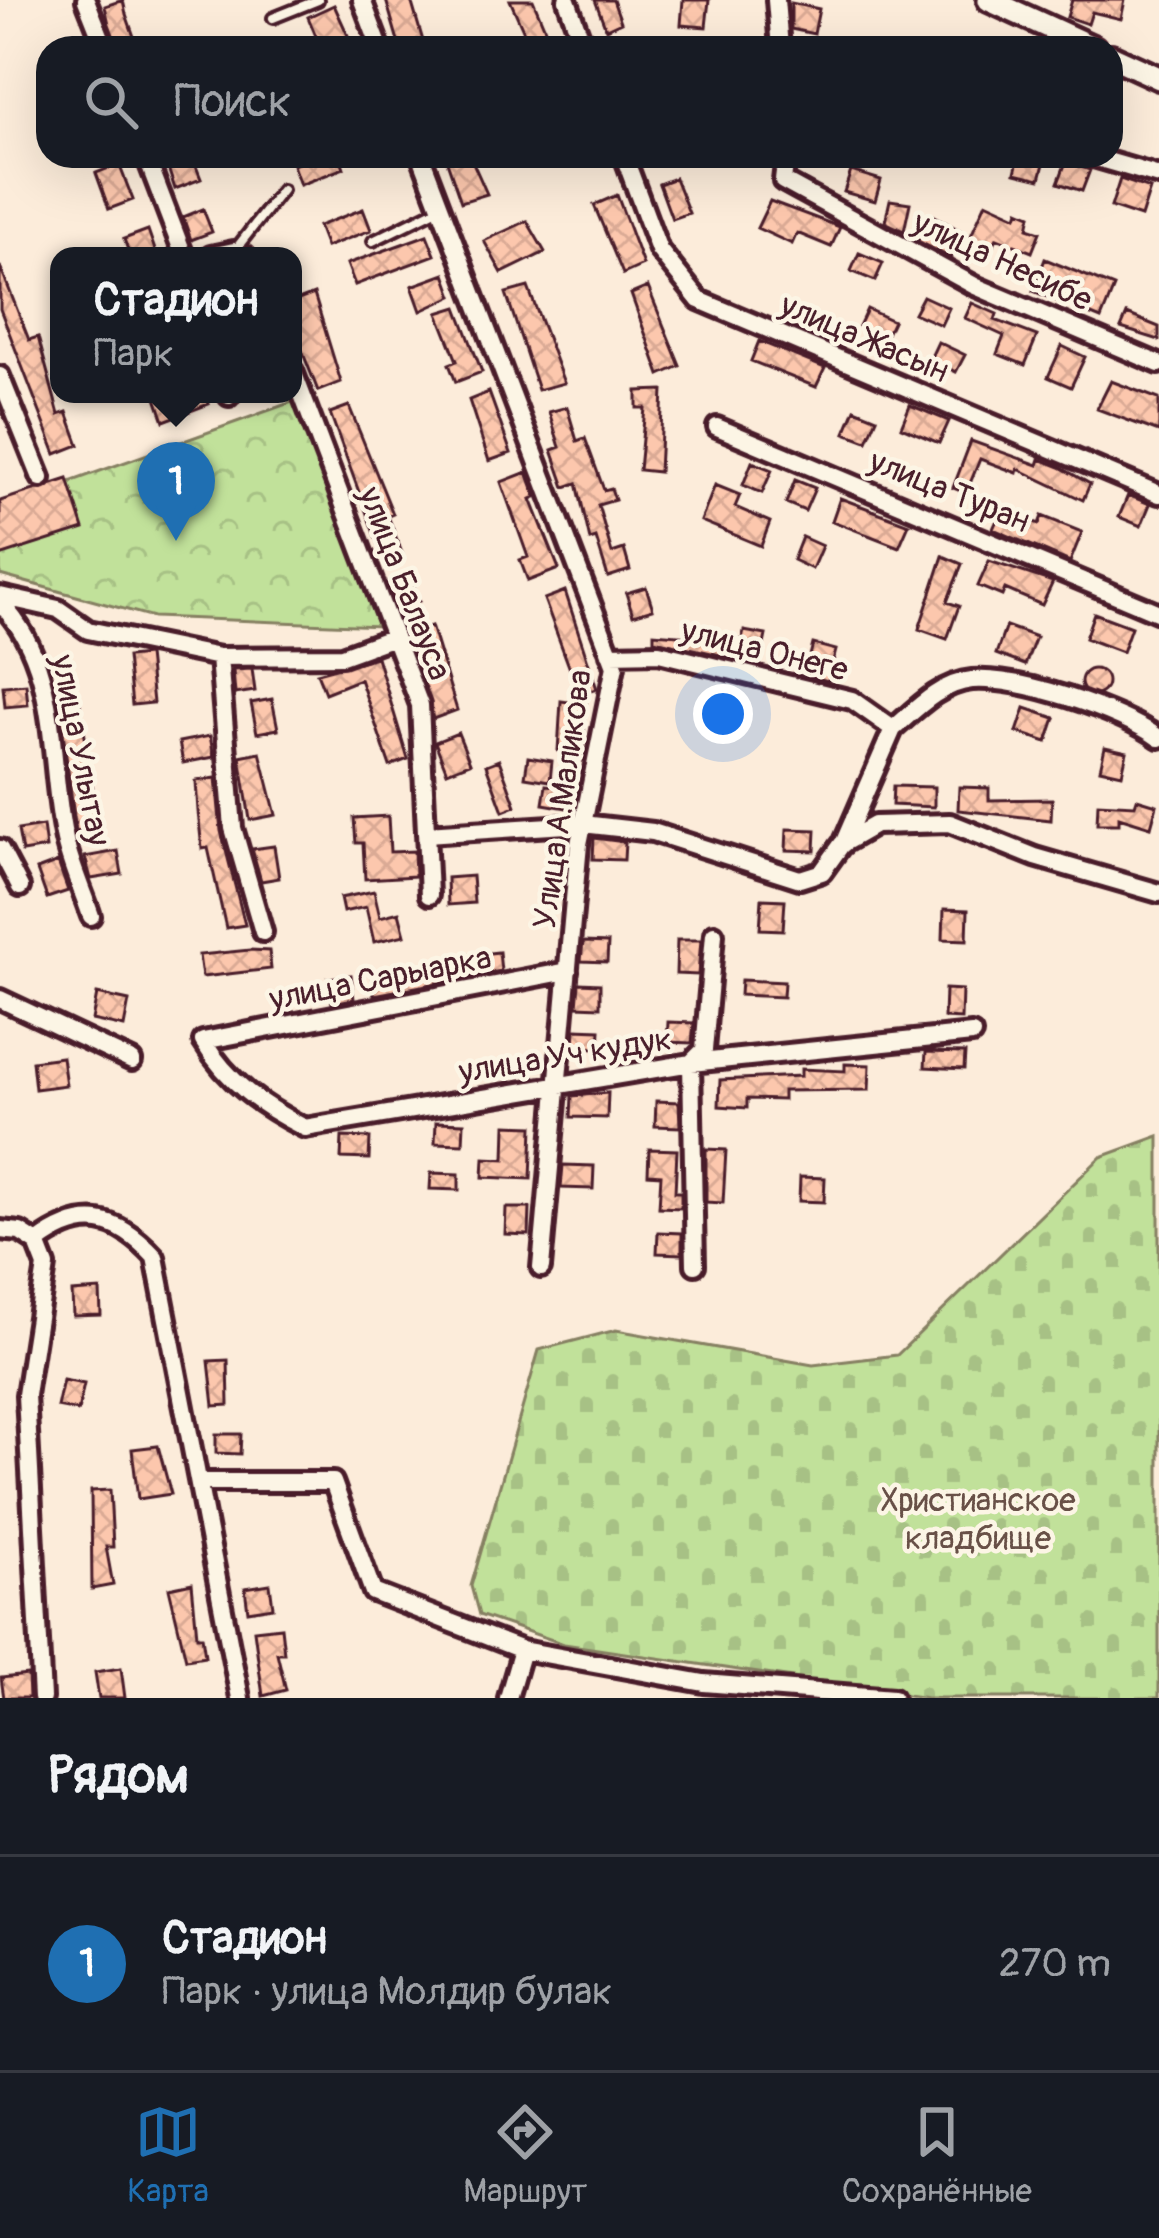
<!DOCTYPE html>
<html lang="ru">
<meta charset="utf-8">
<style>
body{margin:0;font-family:Pangolin,sans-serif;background:#242831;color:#f1f3f6}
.you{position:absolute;left:723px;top:714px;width:42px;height:42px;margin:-30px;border:9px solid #fff;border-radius:50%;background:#1a73e8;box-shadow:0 0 0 18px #1a73e833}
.badge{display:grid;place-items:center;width:78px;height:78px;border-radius:50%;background:#1f6fb2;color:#fff;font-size:39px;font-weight:700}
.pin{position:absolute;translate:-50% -99px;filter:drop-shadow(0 3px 6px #0008)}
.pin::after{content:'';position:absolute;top:63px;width:42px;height:36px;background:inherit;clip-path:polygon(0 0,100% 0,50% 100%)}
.popup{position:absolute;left:50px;top:247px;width:252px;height:156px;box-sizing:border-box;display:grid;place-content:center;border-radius:24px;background:#171b24;filter:drop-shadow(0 3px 9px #0005);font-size:39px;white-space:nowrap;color:#9ea1a6}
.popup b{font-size:45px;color:#f1f3f6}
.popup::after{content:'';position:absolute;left:50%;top:100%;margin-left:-24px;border:24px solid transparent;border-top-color:#171b24}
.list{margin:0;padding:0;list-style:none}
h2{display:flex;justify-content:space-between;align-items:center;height:156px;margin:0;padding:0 48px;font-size:51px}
h2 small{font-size:39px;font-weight:400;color:#9ea1a6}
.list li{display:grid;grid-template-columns:78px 1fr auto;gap:36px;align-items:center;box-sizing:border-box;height:216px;padding:0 48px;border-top:3px solid #363941}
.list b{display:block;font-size:45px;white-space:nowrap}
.list p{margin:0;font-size:39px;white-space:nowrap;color:#9ea1a6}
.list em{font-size:39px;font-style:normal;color:#9ea1a6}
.icon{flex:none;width:66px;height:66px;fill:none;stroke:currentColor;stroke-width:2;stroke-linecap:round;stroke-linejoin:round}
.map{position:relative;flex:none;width:1159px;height:1698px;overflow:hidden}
.search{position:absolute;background:#171b24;box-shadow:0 12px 48px #0002;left:36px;right:36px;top:36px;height:132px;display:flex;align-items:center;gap:30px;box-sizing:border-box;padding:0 42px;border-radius:36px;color:#9ea1a6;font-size:45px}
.sheet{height:372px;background:#171b24}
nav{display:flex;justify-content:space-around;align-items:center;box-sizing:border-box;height:168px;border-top:3px solid #363941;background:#171b24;font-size:33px;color:#9ea1a6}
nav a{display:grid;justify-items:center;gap:6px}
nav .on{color:#1f6fb2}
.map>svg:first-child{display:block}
.cemetery{fill:url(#cemetery-stones);stroke:#868062;stroke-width:3}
.park{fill:url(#park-crowns);stroke:#868062;stroke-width:3}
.building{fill:url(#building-cross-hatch);stroke:#4a1f2b;stroke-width:3}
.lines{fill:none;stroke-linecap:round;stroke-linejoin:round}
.lane-casing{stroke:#4a1f2b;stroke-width:16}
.street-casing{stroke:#4a1f2b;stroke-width:26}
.secondary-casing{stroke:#4a1f2b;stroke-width:30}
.lane{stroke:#fcf5e5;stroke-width:8}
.street{stroke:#fcf5e5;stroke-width:16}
.secondary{stroke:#fcf5e5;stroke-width:21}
.labels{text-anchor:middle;stroke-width:9;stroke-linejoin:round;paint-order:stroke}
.street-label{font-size:33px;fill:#4a1f2b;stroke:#fcf5e5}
.park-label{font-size:33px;fill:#685047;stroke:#fcf5e5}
</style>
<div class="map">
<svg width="1159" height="1698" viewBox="0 0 1159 1698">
<defs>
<pattern id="cemetery-stones" width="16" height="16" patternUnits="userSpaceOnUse" patternTransform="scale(3)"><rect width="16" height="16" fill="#c1e19a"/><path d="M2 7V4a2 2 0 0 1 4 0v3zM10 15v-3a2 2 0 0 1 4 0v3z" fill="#a7c185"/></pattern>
<pattern id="park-crowns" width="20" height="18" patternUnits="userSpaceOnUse" patternTransform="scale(3)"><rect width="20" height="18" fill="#c1e19a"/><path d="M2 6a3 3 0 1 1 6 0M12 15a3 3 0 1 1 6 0" fill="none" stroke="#a7c185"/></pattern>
<pattern id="building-cross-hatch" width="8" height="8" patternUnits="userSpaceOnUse" patternTransform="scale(3)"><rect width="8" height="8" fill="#fcc7ad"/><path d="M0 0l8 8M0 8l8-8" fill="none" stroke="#daaa95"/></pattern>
</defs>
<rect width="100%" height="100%" fill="#fcecda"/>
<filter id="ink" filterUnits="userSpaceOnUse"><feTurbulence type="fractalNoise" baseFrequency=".00833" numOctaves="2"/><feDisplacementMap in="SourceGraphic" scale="24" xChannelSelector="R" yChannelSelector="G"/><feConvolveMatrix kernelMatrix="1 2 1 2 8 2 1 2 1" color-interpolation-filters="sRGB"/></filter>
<g filter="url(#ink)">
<path class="cemetery" d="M1159,1136v562h-232l-363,-54 -85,-29 -8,-29 68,-236 77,-20 197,35 84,-10 204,-198z"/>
<path class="park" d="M306,397l74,229 -227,-9 -153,-42v-68z"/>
<path class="building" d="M123,0l3,14 12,34h-20l-9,-24 -4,-18z
M386,0h25l12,41 -23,7z
M510,0h23l20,48h-22z
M595,0h18l8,22 -15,7z
M683,0h26l-3,27 -25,-2z
M1072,0h53l-4,19 -29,-7 -4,12 -21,-7z
M791,3l28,6 -5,25 -23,-5z
M334,5l17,37 -30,6 -13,-31z
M164,156h28l9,23 -26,10z
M315,156h25l4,12 -44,17 -7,-20z
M445,156h25l17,38 -26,8z
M1019,156h27l-6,23 -25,-6z
M1066,162l24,8 -8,21 -24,-8z
M119,164l14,36 -24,9 -13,-36z
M851,171l30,9 -6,21 -31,-9z
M675,178l14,35 -17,6 -13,-35z
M1120,179l30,10 -9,28 -30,-10z
M617,195l26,70 -20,9 -29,-69z
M890,200l20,3 -6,28 -19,-9z
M770,201l70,26 -9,20 -34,-14 -5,11 -35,-16z
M986,202l31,14 2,-6 12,5 -3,13 12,4 -8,20 -35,-14 -5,10 -22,-10z
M203,209l9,23 -21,8 -8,-23z
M363,209l8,21 -45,17 -8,-21z
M932,215l33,18 -14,25 -33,-17z
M527,221l18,31 -43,21 -18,-32z
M148,230l9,26h-27l-6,-17z
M427,235l8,20 -80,30 -8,-21z
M859,253l24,10 -8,18 -24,-10z
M1045,259l69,28 -13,32 -68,-28z
M0,266l29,74 9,-3 21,78 8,-3 12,33 -23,9 -56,-145z
M445,274l8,22 -32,15 -9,-25z
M528,287l36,96 -26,7 -32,-97z
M648,287l32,79 -20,9 -29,-81z
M314,294l27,88 -23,9 -25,-63v-26z
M923,296l26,12 -8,17 -27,-12z
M972,303l25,11 -2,6 42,16 -12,29 -28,-11 7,-18 -39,-18z
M457,307l25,65 -26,10 -7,-18 8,-3 -19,-48z
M867,309l26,12 -8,17 -26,-12z
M1127,314l32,13v13l-38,-12z
M759,341l66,27 -9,19 -65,-26z
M938,342l27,13 -9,17 -26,-13z
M1062,346l23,11 -14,30 -23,-10z
M1111,381l48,18v33l-62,-23z
M663,390l-4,82 -20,-2 6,-62h-8v-17z
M489,392l22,61 -22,8 -20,-61z
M167,394h38l4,10 -45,17 -8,-23z
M910,405l39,16 -10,22 -38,-16z
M349,406l44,108 -5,2 15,40 -18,7 -55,-150z
M567,407l10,34 8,-3 19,52 7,-2 4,12 -17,5 14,48 12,-4 6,21 -22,7 -12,-39 -6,2 -13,-57 -12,4 -13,-37 8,-3 -11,-35z
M855,409l22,9 -10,23 -22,-8z
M971,441l67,24 2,-6 20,8 30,17 -7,16 -65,-31 -1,4 -37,-14 -14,34 -13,-5z
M752,462l20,8 -10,23 -19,-8z
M527,472l9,25 -5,2 28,70 -31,12 -8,-21 8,-3 -27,-75z
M68,479l16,50 -84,27v-55z
M795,480l20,8 -10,23 -19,-8z
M715,485l25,10 -5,12 35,15 -9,24 -60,-25z
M1128,495l22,9 -9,22 -22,-9z
M840,498l69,26 -10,23 -67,-26z
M1002,509l37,15 3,-8 40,16 -12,30 -77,-33z
M802,537l20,9 -10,23 -19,-9z
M943,556l19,8 -15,38 12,4 -12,33 -28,-10z
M989,561l64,21 -11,23 -37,-16 -3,7 -24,-10z
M411,578l8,23 -22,8 -8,-22z
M646,587l7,22 -20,6 -7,-22z
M565,591l32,98 -10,3 -5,63 -24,-4 3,-50 22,3 -39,-105z
M1094,613l37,14 -9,25 -37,-14z
M431,626l26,84 -24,9 -26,-84z
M1006,626l30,11 -11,28 -29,-11z
M744,631l22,4 -6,29 -106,-24v-7l88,7z
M813,644l23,6 -8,31 -23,-6z
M148,655l5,48 -21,2 -5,-48z
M377,657l31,102 -18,7 -30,-87 -35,14 -8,-20z
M252,669l3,22 -20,3 -2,-24z
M1081 682a13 13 0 1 1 26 0a13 13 0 1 1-26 0Z
M26,684l2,21 -23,2 -2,-21z
M78,691l21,137 -23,4 -18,-138z
M272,699l6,30 -21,4 -6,-30z
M1025,708l30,10 -8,24 -30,-10z
M458,733l12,30 -23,9 -12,-30z
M210,736l4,21 -31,6 -4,-21z
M1105,747l22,5 -5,22 -22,-5z
M260,752l16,63 -26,5 -10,-64z
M528,757l24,4 -2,20 -25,-4z
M499,760l17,46 -13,5 -17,-46z
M216,778l5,53 24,94 -19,3 -18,-80 -6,1 -4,-38 -2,-30z
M546,785l24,3 -3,20 -24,-4z
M893,786l41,1v20l-42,-2z
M959,787l30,1v12l63,-1 -1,21 -93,-10z
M1137,799l20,6 -6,22 -32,-10v7h-22l1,-21 37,2z
M388,816l2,36 24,-1 1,25 -50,3 -2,-36h-7l-2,-25z
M43,826l3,22 -24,4 -4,-22z
M787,829l29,1 -1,21 -29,-1z
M594,838l31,4 -1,18 -31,-1z
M274,846l5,32 -18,3 -9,-32z
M118,851l4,23 -31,5 -6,-22z
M58,862l10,29 -21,7 -10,-28z
M472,876l2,27 -26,2 -1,-27z
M374,891l6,26 19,-5 6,23 -31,7 -8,-35 -23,5 -3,-14z
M762,899l23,1 -2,30 -23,-1z
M944,909l24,1 -1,30 -24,-1z
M677,940h24l-3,35 -22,-1z
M583,942l25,1 -1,19 -26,-1z
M250,950l19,1 2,18 -69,8 -3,-22z
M499,952l2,19 -127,24 -2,-21 89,-10v-8z
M351,975l3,24 -22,4 -4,-25z
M741,980l43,2 -1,15 -43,-2z
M579,983l21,1v23l-23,-1z
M945,989l17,1 -1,29 -17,-1z
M97,994l32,7 -5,26 -32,-7z
M668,1022l26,1 -2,20 -25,-1z
M575,1029l25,1 -1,18 -25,-1z
M926,1052l39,1 -1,16 -39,-2z
M62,1057l4,28 -31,4 -3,-28z
M845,1064l25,1 -1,25 -86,1v9l-36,-1v9l-28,-2 1,-26 81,-4v-7l44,2z
M608,1093l-1,25 -36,-1 1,-21z
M656,1101l23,1 1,25 -25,-1z
M436,1122l28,1 -1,21 -28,-1z
M506,1125l27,1 -2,53 -48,-2 1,-19 21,1z
M342,1137l28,1 -1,21 -28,-1z
M649,1149l28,1 -2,42h6v16l-22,-1 2,-32 -13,-1z
M706,1149l20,1 -3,53 -17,-1z
M563,1165l31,1 -1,23 -32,-1z
M431,1173l28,1v16l-29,-1z
M800,1177l25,1 -1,24 -25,-1z
M506,1208h24l-1,27 -24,-1z
M658,1232l24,1v21l-25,-1z
M100,1290l1,25 -28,1 -1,-24z
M228,1360l1,45 -15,1 -5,-45z
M63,1380l21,4 -6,27 -21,-4z
M216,1434h25l-1,20 -24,-1z
M158,1446l13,48 -33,5 -6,-50z
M110,1490l3,57h-7l7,38 -21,4 -1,-98z
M192,1583l5,53h5l3,20 -19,3 -17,-71z
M270,1584l3,23 -25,4 -3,-23z
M281,1627l3,26h-7l9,37 -23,6 -9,-66z
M121,1668l4,30h-26l-4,-26z
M28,1675l1,23h-25l-3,-20z"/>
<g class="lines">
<g class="lane-casing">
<path id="lane" d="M273,18l45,-18
M373,241l67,-33
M235,250l47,-60"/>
</g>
<g class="street-casing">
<path id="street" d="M86,0l19,48
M362,0l18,48
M567,0l17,48
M776,0l4,48
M146,156l38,100
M421,156l194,510 -36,178 -38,424
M624,156l35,94 40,50 460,194
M786,156l-3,25 192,105 184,78
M1090,156l69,20
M211,256l23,-5 11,5
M293,371l127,334 9,190
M0,376l41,102
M228,394l1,2
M717,427l442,186
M0,596l58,13 30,21 131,27 123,-1 52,-19
M0,603c60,60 48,155 64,232 5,27 18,54 27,81
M610,654l49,-1 193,47 41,29c22,-19 47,-46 79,-49 46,-4 150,31 187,58
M219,657l14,171 30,104
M426,834l157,-10 70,8 147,47 22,-7 20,-28 33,-19 75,-2 85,34 124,36
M843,844l50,-115
M0,849l20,38
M568,971l-365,70c25,42 59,65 102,87l386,-65 281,-29
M0,999l132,62
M0,1230l20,2 17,11 9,23 -20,129 16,303
M37,1243c47,-35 79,-28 118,14l85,441
M695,1265l-4,-202 13,-13 10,-116
M199,1482h134l40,110 149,58 182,33 189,15
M508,1698l14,-48"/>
</g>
<g class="secondary-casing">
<path id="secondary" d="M989,0l105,48
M1111,56l48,22"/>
</g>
<use href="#lane" class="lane"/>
<use href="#street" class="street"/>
<use href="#secondary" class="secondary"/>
</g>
</g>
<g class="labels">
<g class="street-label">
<text transform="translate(1003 260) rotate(25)" y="12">улица Несибе</text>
<text transform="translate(865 337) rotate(23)" y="12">улица Жасын</text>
<text transform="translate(950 490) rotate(22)" y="12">улица Туран</text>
<text transform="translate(406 583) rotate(69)" y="12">улица Балауса</text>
<text transform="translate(765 649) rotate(14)" y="12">улица Онеге</text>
<text transform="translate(82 750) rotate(79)" y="12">улица Улытау</text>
<text transform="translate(561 799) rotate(-82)" y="12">Улица А.Маликова</text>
<text transform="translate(380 977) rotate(-11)" y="12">улица Сарыарка</text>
<text transform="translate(565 1054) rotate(-9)" y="12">улица Уч кудук</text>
</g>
<g class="park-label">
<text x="978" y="1511">Христианское<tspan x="978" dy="38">кладбище</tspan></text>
</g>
</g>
</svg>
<div class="you"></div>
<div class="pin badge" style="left:176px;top:541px">1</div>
<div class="popup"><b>Стадион</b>Парк</div>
<div class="search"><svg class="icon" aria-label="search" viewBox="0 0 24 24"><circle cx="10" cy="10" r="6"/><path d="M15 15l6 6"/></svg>Поиск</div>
</div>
<section class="sheet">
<h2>Рядом<small></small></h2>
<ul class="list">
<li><span class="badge">1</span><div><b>Стадион</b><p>Парк · улица Молдир булак</p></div><em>270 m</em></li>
</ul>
</section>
<nav>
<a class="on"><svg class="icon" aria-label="map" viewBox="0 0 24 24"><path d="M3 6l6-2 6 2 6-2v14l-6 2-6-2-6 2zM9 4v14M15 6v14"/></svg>Карта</a>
<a><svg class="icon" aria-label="directions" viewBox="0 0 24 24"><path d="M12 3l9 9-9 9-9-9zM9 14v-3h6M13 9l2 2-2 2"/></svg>Маршрут</a>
<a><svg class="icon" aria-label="saved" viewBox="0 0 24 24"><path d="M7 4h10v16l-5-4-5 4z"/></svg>Сохранённые</a>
</nav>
